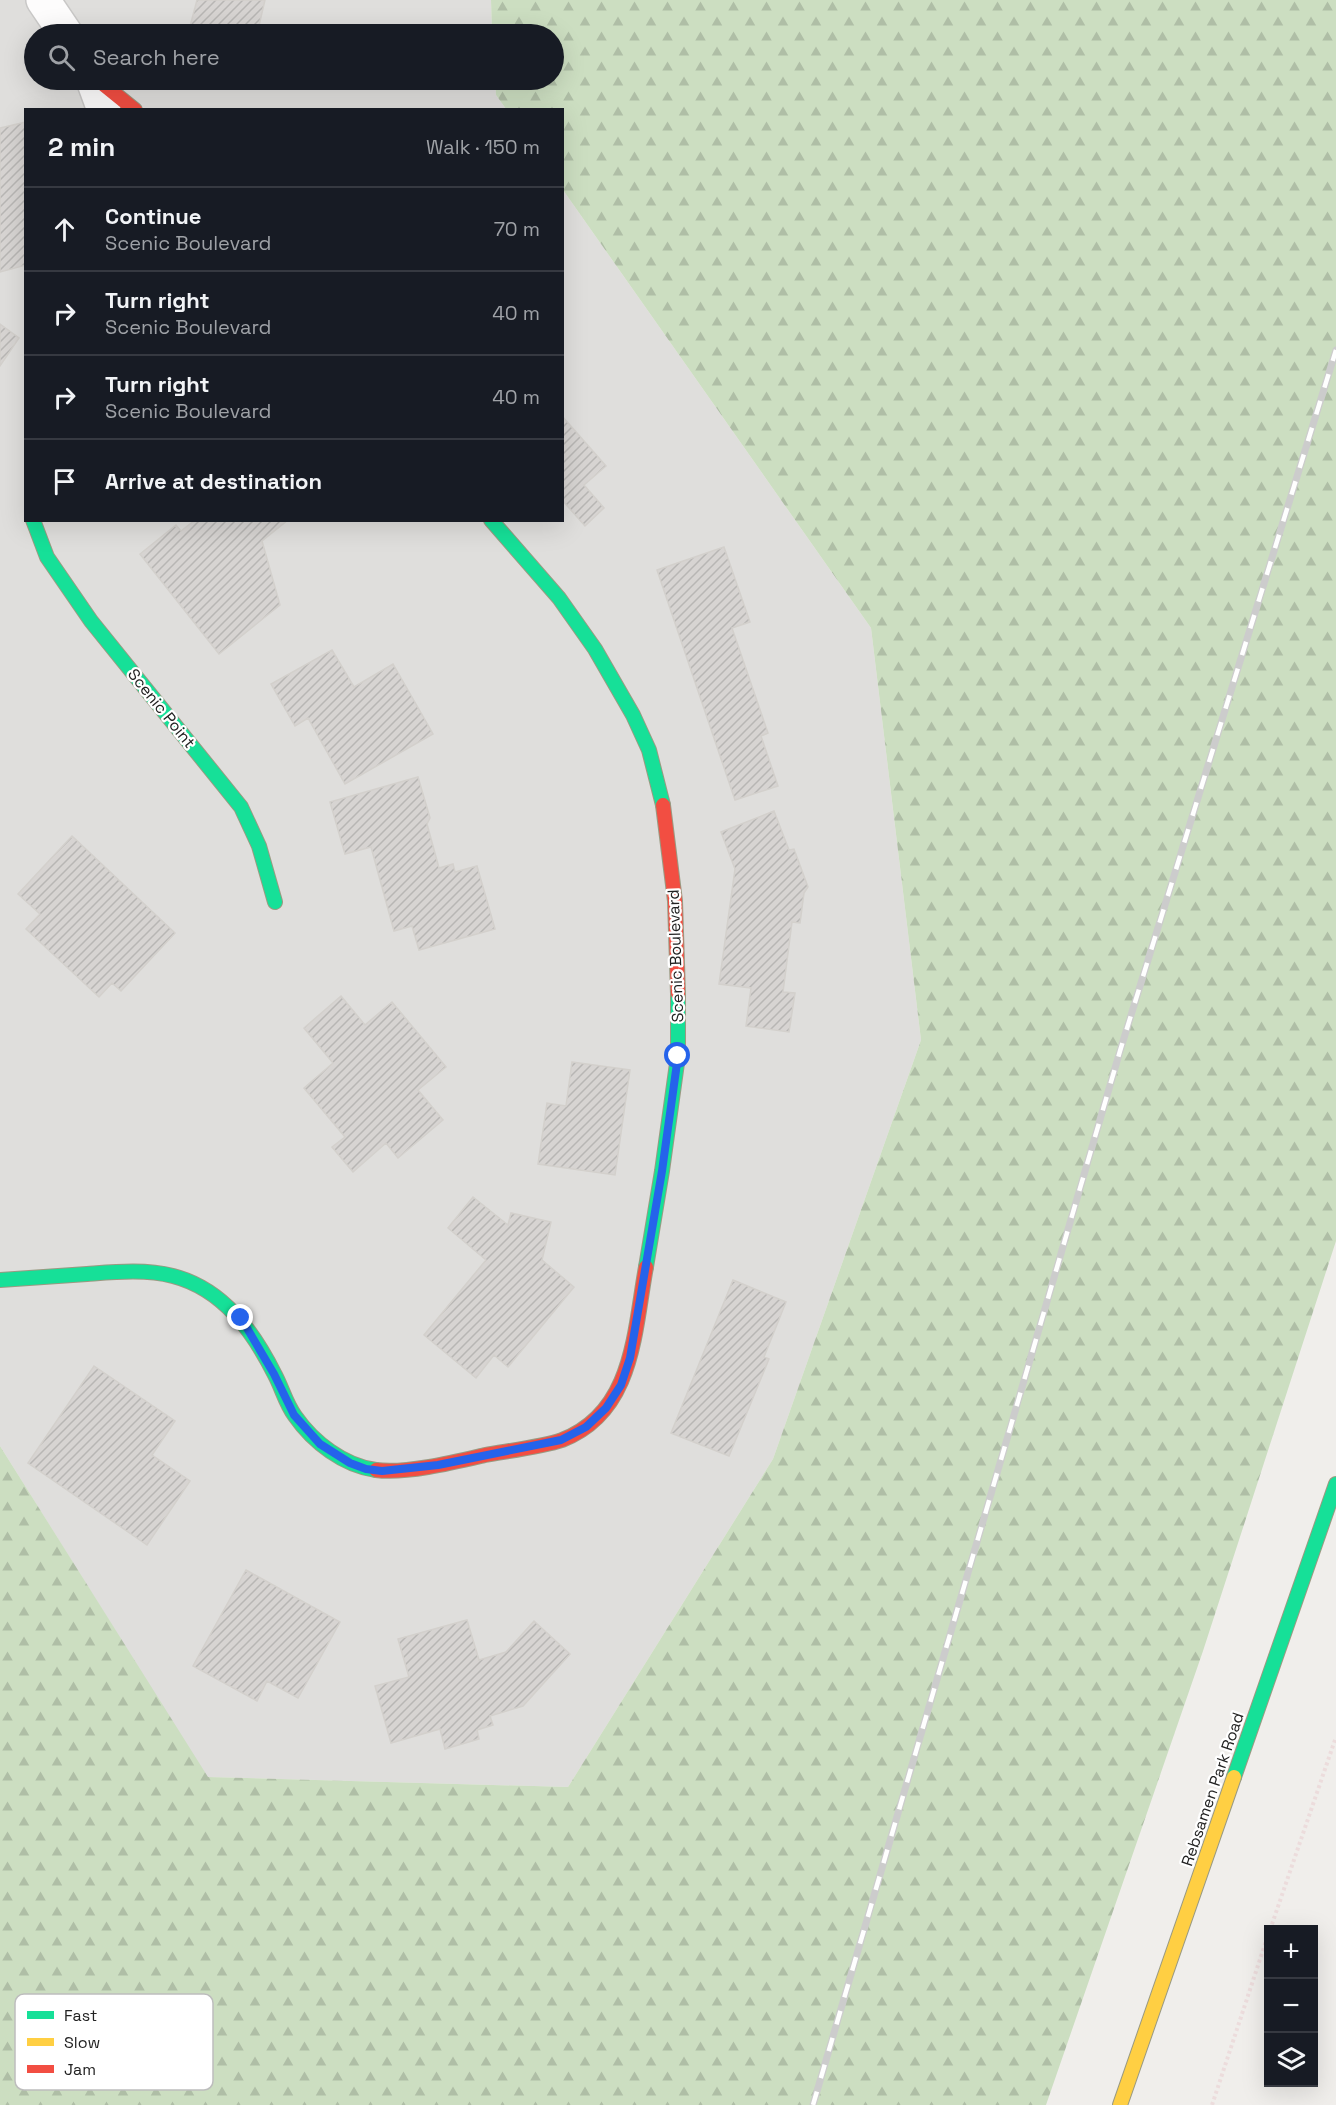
<!DOCTYPE html>
<meta charset="utf-8">
<style>
body{margin:0;font-family:"Space Grotesk",sans-serif;background:#242831;color:#f1f3f6}
.controls{position:absolute;right:18px;bottom:18px;display:grid;overflow:hidden;border-radius:0px;box-shadow:0 6px 24px #0002}
.controls button{width:54px;height:54px;display:grid;place-items:center;padding:0;border:0;border-bottom:2px solid #363941;background:#171b24;color:#f1f3f6;font:30px sans-serif}
.stop{position:absolute;width:18px;height:18px;margin:-14px;border:4px solid #2563eb;border-radius:50%;background:#fff}
.stop.end{background:#2563eb;border-color:#fff;box-shadow:0 2px 6px #0008}
.list{margin:0;padding:0;list-style:none}
h2{display:flex;justify-content:space-between;align-items:center;height:78px;margin:0;padding:0 24px;font-size:26px}
h2 small{font-size:20px;font-weight:400;color:#9ea1a6}
.list li{display:grid;grid-template-columns:39px 1fr auto;gap:18px;align-items:center;box-sizing:border-box;height:84px;padding:0 24px;border-top:2px solid #363941}
.list b{display:block;font-size:22px;white-space:nowrap}
.list p{margin:0;font-size:20px;white-space:nowrap;color:#9ea1a6}
.list em{font-size:20px;font-style:normal;color:#9ea1a6}
.icon{flex:none;width:33px;height:33px;fill:none;stroke:currentColor;stroke-width:2;stroke-linecap:round;stroke-linejoin:round}
.map{position:relative;flex:none;width:1336px;height:2105px;overflow:hidden}
.search{position:absolute;background:#171b24;box-shadow:0 6px 24px #0002;left:24px;top:24px;width:540px;height:66px;display:flex;align-items:center;gap:15px;box-sizing:border-box;padding:0 21px;border-radius:33px;color:#9ea1a6;font-size:22px}
.panel{position:absolute;background:#171b24;box-shadow:0 6px 24px #0002;left:24px;top:108px;width:540px;height:414px;border-radius:0px}
.map>svg:first-child{display:block}
.residential{fill:#dfdedc}
.forest{fill:url(#forest-firs)}
.building{fill:url(#building-hatch);stroke:#d3d0cc;stroke-width:1.5}
.lines{fill:none;stroke-linecap:round;stroke-linejoin:round}
.street-casing{stroke:#c9c8c7;stroke-width:36}
.fast-casing{stroke:#9a9a82;stroke-width:16}
.slow-casing{stroke:#9a9a82;stroke-width:16}
.jam-casing{stroke:#9a9a82;stroke-width:16}
.path{stroke:#ecdcdc;stroke-width:4;stroke-dasharray:3 3;stroke-linecap:butt}
.street{stroke:#fdfcfc;stroke-width:33}
.fast{stroke:#16e098;stroke-width:14}
.slow{stroke:#ffcf43;stroke-width:14}
.jam{stroke:#f24e42;stroke-width:14}
.rail-casing{stroke:#ccc;stroke-width:7}
.rail{stroke:#fff;stroke-width:4.5;stroke-dasharray:14;stroke-linecap:butt}
.route{stroke:#2563eb;stroke-width:8}
.labels{text-anchor:middle;stroke-width:4.5;stroke-linejoin:round;paint-order:stroke}
.street-label{font-size:16px;fill:#222;stroke:#fff}
.key{fill:#fff;stroke:#bdbdbd;stroke-width:1.5}
.key-label{font-size:16px;fill:#222}
</style>
<div class="map">
<svg width="1336" height="2105" viewBox="0 0 1336 2105">
<defs>
<pattern id="forest-firs" width="22" height="20" patternUnits="userSpaceOnUse" patternTransform="scale(1.5)"><rect width="22" height="20" fill="#ccdec1"/><path d="M5 1l3.5 6h-7zM16 11l3.5 6h-7z" fill="#afbea6"/></pattern>
<pattern id="building-hatch" width="6" height="6" patternUnits="userSpaceOnUse" patternTransform="scale(1.5)"><rect width="6" height="6" fill="#d7d4d2"/><path d="M-1 1l2-2M0 6l6-6M5 7l2-2" fill="none" stroke="#b8b6b4"/></pattern>
</defs>
<rect width="100%" height="100%" fill="#f0eeeb"/>
<path class="residential" d="M0,0h491l1,34h-458v46h461l1,15 10,14 -480,1v410h536l1,-330 308,438 50,412 -148,419 -205,328 -361,-10 -207,-331z"/>
<path class="forest" d="M491,0h845v1241l-133,410 -157,454h-1046v-659l208,331 360,10 205,-328 148,-419 -50,-412 -308,-438 -1,-80 -56,-1 -10,-14 -1,-15h59v-46h-62z"/>
<path class="building" d="M197,0h68l-8,34h-69z
M26,122v143l-26,7v-144z
M0,324l19,14 -19,28z
M562,416l44,50 -22,19 20,23 -19,18 -23,-26z
M195,520h93l-26,21 18,64 -61,49 -79,-100 36,-29 5,6z
M724,547l26,75 -18,6 36,105 -7,3 17,50 -43,14 -78,-230z
M332,650l22,37 39,-23 40,70 -88,50 -37,-66 -13,8 -24,-42z
M418,777l12,41 -3,6 12,44 14,-4 2,8 22,-6 18,63 -76,21 -7,-24 -18,5 -23,-84 -26,7 -15,-52z
M774,811l15,39 5,-1 14,38 -4,6 -4,30 -8,-1 -9,70 12,1 -6,39 -43,-6 5,-38 -32,-4 16,-115 -14,-37z
M72,836l103,97 -54,58 -9,-8 -13,14 -73,-68 14,-15 -22,-20z
M341,996l24,29 27,-23 54,65 -28,23 25,30 -45,38 -12,-15 -33,29 -21,-25 13,-10 -41,-49 29,-25 -29,-35z
M572,1062l58,8 -15,105 -77,-11 9,-61 19,3z
M473,1197l35,28 3,-12 40,9 -9,38 32,27 -66,80 -14,-12 -18,23 -52,-43 62,-75 -38,-32z
M733,1280l53,22 -22,55 5,2 -40,97 -58,-23z
M94,1366l81,55 -23,34 38,26 -43,64 -119,-82z
M246,1570l94,52 -42,76 -31,-17 -10,20 -64,-35z
M467,1620l12,40 27,-8 28,-31 36,33 -47,52 -33,10 3,9 -16,5 2,9 -34,10 -5,-20 -49,14 -16,-57 34,-9 -11,-38z"/>
<g class="lines">
<g class="street-casing">
<path id="street" d="M43,0l23,34
M93,80l11,30"/>
</g>
<g class="fast-casing">
<path id="fast" d="M33,520l14,37 44,64 150,186 18,39 16,56
M491,520l68,78 36,51 38,66 16,35 14,55
M646,1267l16,-96 16,-115v-62
M0,1280c29,-2 58,-4 87,-6 28,-2 58,-5 86,2 50,13 80,55 102,99 7,13 11,29 20,41 18,26 49,50 81,54
M1234,1777l102,-293"/>
</g>
<g class="slow-casing">
<path id="slow" d="M1120,2105l114,-328"/>
</g>
<g class="jam-casing">
<path id="jam" d="M98,80l37,30
M663,805l12,96 3,93
M376,1470c30,4 79,-8 109,-15 22,-4 57,-8 77,-15 72,-28 72,-108 84,-173"/>
</g>
<path class="path" d="M1270,1930l66,-193
M1212,2105l56,-170"/>
<use href="#street" class="street"/>
<use href="#fast" class="fast"/>
<use href="#slow" class="slow"/>
<use href="#jam" class="jam"/>
<g class="rail-casing">
<path id="rail" d="M813,2105l307,-1054 216,-701"/>
</g>
<use href="#rail" class="rail"/>
</g>
<g class="lines">
<path class="route" d="M241,1318l33,56 20,41 26,29 30,19 16,6 16,2 56,-6 123,-25 25,-13 20,-19 15,-23 9,-27 32,-187 16,-115"/>
</g>
<g class="labels">
<g class="street-label">
<text transform="translate(162 708) rotate(51)" y="6">Scenic Point</text>
<text transform="translate(675 956) rotate(-92)" y="6">Scenic Boulevard</text>
<text transform="translate(1212 1789) rotate(-71)" y="6">Rebsamen Park Road</text>
</g>
</g>
<rect x="15" y="1994" width="198" height="96" rx="9" class="key"/>
<rect x="27" y="2011" width="27" height="8" fill="#16e098"/>
<rect x="27" y="2038" width="27" height="8" fill="#ffcf43"/>
<rect x="27" y="2065" width="27" height="8" fill="#f24e42"/>
<g class="key-label">
<text x="64" y="2021">Fast</text>
<text x="64" y="2048">Slow</text>
<text x="64" y="2075">Jam</text>
</g>
</svg>
<div class="controls">
<button>+</button>
<button>−</button>
<button><svg class="icon" aria-label="layers" viewBox="0 0 24 24"><path d="M12 4l9 5-9 5-9-5zM3 14l9 5 9-5"/></svg></button>
</div>
<div class="stop" style="left:678px;top:1056px"></div>
<div class="stop end" style="left:241px;top:1318px"></div>
<div class="search"><svg class="icon" aria-label="search" viewBox="0 0 24 24"><circle cx="10" cy="10" r="6"/><path d="M15 15l6 6"/></svg>Search here</div>
<section class="panel">
<h2>2 min<small>Walk · 150 m</small></h2>
<ul class="list">
<li><svg class="icon" aria-label="ahead" viewBox="0 0 24 24"><path d="M12 20V5M6 11l6-6 6 6"/></svg><div><b>Continue</b><p>Scenic Boulevard</p></div><em>70 m</em></li>
<li><svg class="icon" aria-label="right" viewBox="0 0 24 24"><path d="M7 20v-9h11M14 6l5 5-5 5"/></svg><div><b>Turn right</b><p>Scenic Boulevard</p></div><em>40 m</em></li>
<li><svg class="icon" aria-label="right" viewBox="0 0 24 24"><path d="M7 20v-9h11M14 6l5 5-5 5"/></svg><div><b>Turn right</b><p>Scenic Boulevard</p></div><em>40 m</em></li>
<li><svg class="icon" aria-label="arrive" viewBox="0 0 24 24"><path d="M6 21V4h12l-3 4 3 4H6"/></svg><div><b>Arrive at destination</b></div></li>
</ul>
</section>
</div>
